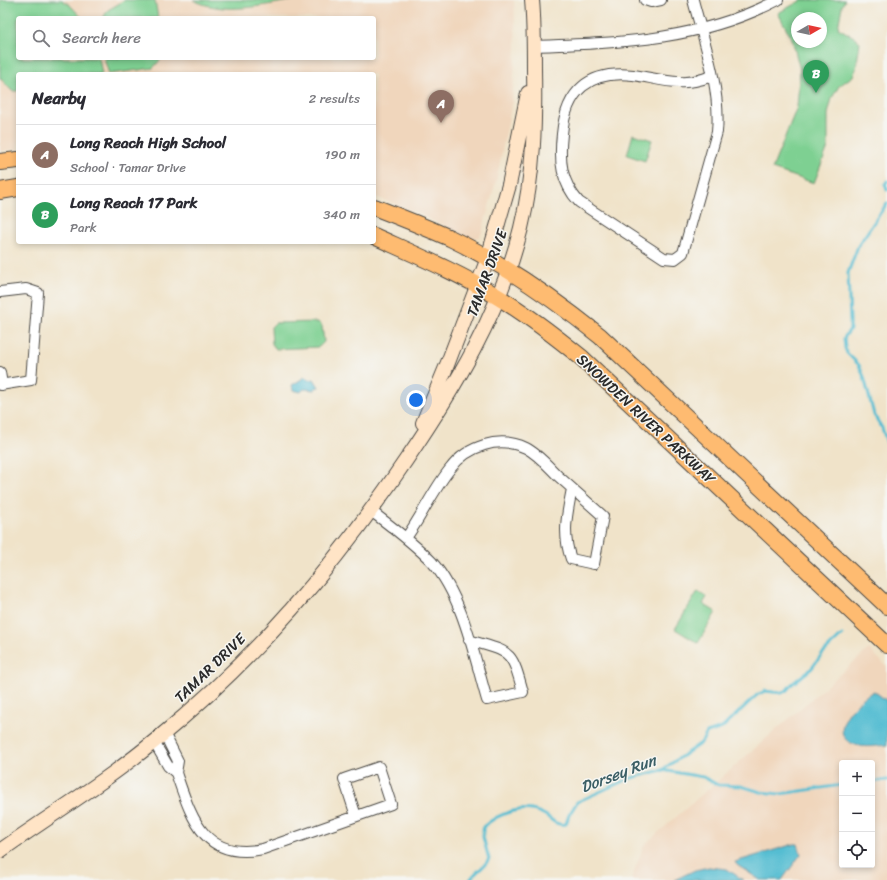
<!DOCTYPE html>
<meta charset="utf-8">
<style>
body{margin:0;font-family:Sriracha,sans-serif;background:#f2f2f3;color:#2b2b33}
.controls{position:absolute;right:12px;bottom:12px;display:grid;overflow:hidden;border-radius:4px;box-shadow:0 2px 6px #0003}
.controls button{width:36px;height:36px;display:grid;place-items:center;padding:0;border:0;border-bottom:1px solid #e1e1e2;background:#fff;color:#2b2b33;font:20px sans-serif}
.compass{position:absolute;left:791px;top:12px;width:36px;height:36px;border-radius:50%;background:#fff;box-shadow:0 2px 6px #0003;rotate:81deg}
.you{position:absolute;left:416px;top:400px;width:14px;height:14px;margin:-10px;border:3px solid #fff;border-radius:50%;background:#1a73e8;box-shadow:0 0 0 6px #1a73e833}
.badge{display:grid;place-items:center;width:26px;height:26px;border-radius:50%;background:#2563eb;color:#fff;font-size:13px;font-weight:700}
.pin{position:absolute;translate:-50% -33px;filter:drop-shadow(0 1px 2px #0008)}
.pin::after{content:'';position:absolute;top:21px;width:14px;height:12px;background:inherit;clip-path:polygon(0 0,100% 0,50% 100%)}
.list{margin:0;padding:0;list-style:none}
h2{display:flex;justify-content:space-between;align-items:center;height:52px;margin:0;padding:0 16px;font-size:17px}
h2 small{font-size:13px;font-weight:400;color:#7c7c81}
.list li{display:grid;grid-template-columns:26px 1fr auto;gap:12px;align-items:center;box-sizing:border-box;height:60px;padding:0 16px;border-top:1px solid #e1e1e2}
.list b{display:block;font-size:15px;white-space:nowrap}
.list p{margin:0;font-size:13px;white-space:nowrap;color:#7c7c81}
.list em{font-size:13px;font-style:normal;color:#7c7c81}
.icon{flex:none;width:22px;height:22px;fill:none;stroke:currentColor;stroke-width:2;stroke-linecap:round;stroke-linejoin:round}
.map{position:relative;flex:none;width:887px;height:880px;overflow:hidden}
.search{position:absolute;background:#fff;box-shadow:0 2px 6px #0003;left:16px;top:16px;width:360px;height:44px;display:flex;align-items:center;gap:10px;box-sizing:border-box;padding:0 14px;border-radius:4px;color:#7c7c81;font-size:15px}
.panel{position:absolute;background:#fff;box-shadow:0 2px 6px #0003;left:16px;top:72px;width:360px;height:172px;border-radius:4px}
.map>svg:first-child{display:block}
.built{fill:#f0d6bc;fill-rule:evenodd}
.green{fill:#7ed092;stroke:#547e5e;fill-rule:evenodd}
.water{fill:#55bdd2;stroke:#40747e}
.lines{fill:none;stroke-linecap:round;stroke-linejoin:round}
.stream{stroke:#55bdd2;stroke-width:3}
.street-casing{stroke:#494743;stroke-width:12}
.secondary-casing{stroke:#494743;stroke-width:16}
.primary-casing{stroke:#494743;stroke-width:18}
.street{stroke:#fff;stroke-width:10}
.secondary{stroke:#ffe4c6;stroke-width:14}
.primary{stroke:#febb71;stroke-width:16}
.labels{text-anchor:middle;stroke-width:3;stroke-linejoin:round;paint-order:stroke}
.street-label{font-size:15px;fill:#2b2b2b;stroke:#f6f6f2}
.water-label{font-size:16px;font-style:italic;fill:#3a5e65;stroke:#f6f6f2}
</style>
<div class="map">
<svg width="887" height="880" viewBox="0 0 887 880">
<rect width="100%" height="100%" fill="#f6f6f2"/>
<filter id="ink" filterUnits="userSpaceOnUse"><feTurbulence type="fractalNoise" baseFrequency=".025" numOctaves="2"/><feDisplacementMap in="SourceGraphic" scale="8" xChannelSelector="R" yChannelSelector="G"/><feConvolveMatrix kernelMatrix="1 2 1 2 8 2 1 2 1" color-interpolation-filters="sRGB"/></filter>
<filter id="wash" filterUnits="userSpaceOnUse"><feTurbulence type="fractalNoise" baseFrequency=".012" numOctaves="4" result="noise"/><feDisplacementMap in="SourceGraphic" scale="16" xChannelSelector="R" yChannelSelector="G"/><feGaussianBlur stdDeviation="0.9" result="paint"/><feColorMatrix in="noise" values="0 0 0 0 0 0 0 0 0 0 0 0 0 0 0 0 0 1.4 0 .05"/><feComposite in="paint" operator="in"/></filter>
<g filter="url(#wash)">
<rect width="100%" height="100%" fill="#f0e3c9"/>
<path class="built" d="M0,0h514l2,47 -4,56 -16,78 -14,51 -3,5 -8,2 -56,-27 -41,-16v-122h-356v75l-18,2zM18,18h356v40h-356z
M869,649l18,18v213h-256l13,-35zM842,763h30v102h-30z"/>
<path class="green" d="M0,0h62l8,5 12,13h-64v40h81l3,16h-84v17h-6l-12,-13z
M125,0h30l3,18h-55l5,-8z
M193,0h103c-34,5 -71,16 -103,0z
M802,0h43l-3,6 -4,22 16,9 6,5 -4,27 -3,7 -14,10 -7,12 -4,16v33l-14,36 -42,-14 25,-62 3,-37 -8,-31 -14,-26zM797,18h24v24h-24z
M104,58h58l-9,10 -44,6z
M633,134l19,6 -7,21 -18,-6z
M318,322l4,4 2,16 -5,5 -43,2 -4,-5 -1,-17 4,-4z
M698,591l9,6 -4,7 13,8 -18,31 -23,-14z"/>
<path class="water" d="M305,377l4,3 5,-1 5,8 -4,1v2l-11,-1 -3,3 -8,-2 -1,-5z
M874,691l13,10v44c-9,1 -22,3 -31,0 -33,-10 1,-46 18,-54z
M794,844h4l3,10 -19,26h-22l-23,-15 -2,-3z
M709,867l18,2 16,11h-69l21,-10z"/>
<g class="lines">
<path class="stream" d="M887,181l-2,3 2,6
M887,203l-29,43 -10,27 2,48v8l-6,9 1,10 2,5 12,12 5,12 10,38 8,13 5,15
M662,770l41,7 15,8 23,1 20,6 19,2 62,-9
M872,782l15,-2
M470,880c5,-8 14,-12 19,-21l-6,-22v-10c16,-14 41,-24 62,-12 8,5 10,11 21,9l3,-9 8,-13 51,-23 34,-9 39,-27 6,-10 15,-5 35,-33 8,-4 17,2 4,-2 6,-7 20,-16 10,-14 20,-19"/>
</g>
</g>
<g filter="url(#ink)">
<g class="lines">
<g class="street-casing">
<path id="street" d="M645,0l6,2 10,-2
M693,0c11,42 28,88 24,132l-34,121 -8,6 -11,-1 -85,-56c-18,-20 -20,-41 -17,-68 4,-43 27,-64 71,-59 16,2 31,7 46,7 11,1 22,-2 33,-6
M534,46c85,-3 166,-5 244,-46
M0,292l26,-3 12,4 -7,87 -31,5
M0,372l2,13
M371,511c21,16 43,32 61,51 31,35 42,94 55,138l36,-8c-12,-44 -12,-39 -54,-52
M406,538c16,-22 27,-48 44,-69 17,-23 49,-34 76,-21 12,6 22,18 32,28 15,13 30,27 45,40l-9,48 -23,-5c-9,-25 -4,-45 1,-70
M154,742l14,24 8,7 2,-12 -14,-28
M176,773c16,46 28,88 87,76l128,-45 -12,-37 -35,12 12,37"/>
</g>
<g class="secondary-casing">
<path id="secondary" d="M423,423l24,-58 41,-107 21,-73 19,-92
M0,851c52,-37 107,-70 156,-111 100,-82 178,-173 250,-280 49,-72 94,-147 115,-232 13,-53 14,-106 13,-159 0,-23 0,-46 -2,-69"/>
</g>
<g class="primary-casing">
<path id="primary" d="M0,162l18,-2
M0,191l18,-3
M374,207c26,10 51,20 76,31 54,26 104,61 150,98l287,270
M374,236c42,19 85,37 124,61 30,18 57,39 84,61l305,287"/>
</g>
<use href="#street" class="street"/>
<use href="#secondary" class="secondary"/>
<use href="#primary" class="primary"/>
</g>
</g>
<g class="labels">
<g class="street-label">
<text transform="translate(487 273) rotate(-70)" y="5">TAMAR DRIVE</text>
<text transform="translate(646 419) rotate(43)" y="5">SNOWDEN RIVER PARKWAY</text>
<text transform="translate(210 668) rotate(-44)" y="5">TAMAR DRIVE</text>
</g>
<g class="water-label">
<text transform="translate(618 773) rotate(-21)" y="6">Dorsey Run</text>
</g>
</g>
</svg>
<div class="controls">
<button>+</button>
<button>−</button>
<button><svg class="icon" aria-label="locate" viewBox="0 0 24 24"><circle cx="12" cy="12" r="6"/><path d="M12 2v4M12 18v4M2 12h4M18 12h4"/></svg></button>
</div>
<svg class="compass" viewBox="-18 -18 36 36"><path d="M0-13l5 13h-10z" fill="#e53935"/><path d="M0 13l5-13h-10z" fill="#7c7c81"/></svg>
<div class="you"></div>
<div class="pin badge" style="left:441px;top:123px;background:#8d6e63">A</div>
<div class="pin badge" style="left:816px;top:93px;background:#2e9e5b">B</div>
<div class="search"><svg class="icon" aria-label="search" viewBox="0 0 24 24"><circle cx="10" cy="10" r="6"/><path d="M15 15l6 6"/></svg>Search here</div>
<section class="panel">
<h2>Nearby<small>2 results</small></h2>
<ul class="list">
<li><span class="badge" style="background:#8d6e63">A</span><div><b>Long Reach High School</b><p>School · Tamar Drive</p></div><em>190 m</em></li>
<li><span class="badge" style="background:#2e9e5b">B</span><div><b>Long Reach 17 Park</b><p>Park</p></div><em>340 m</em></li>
</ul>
</section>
</div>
